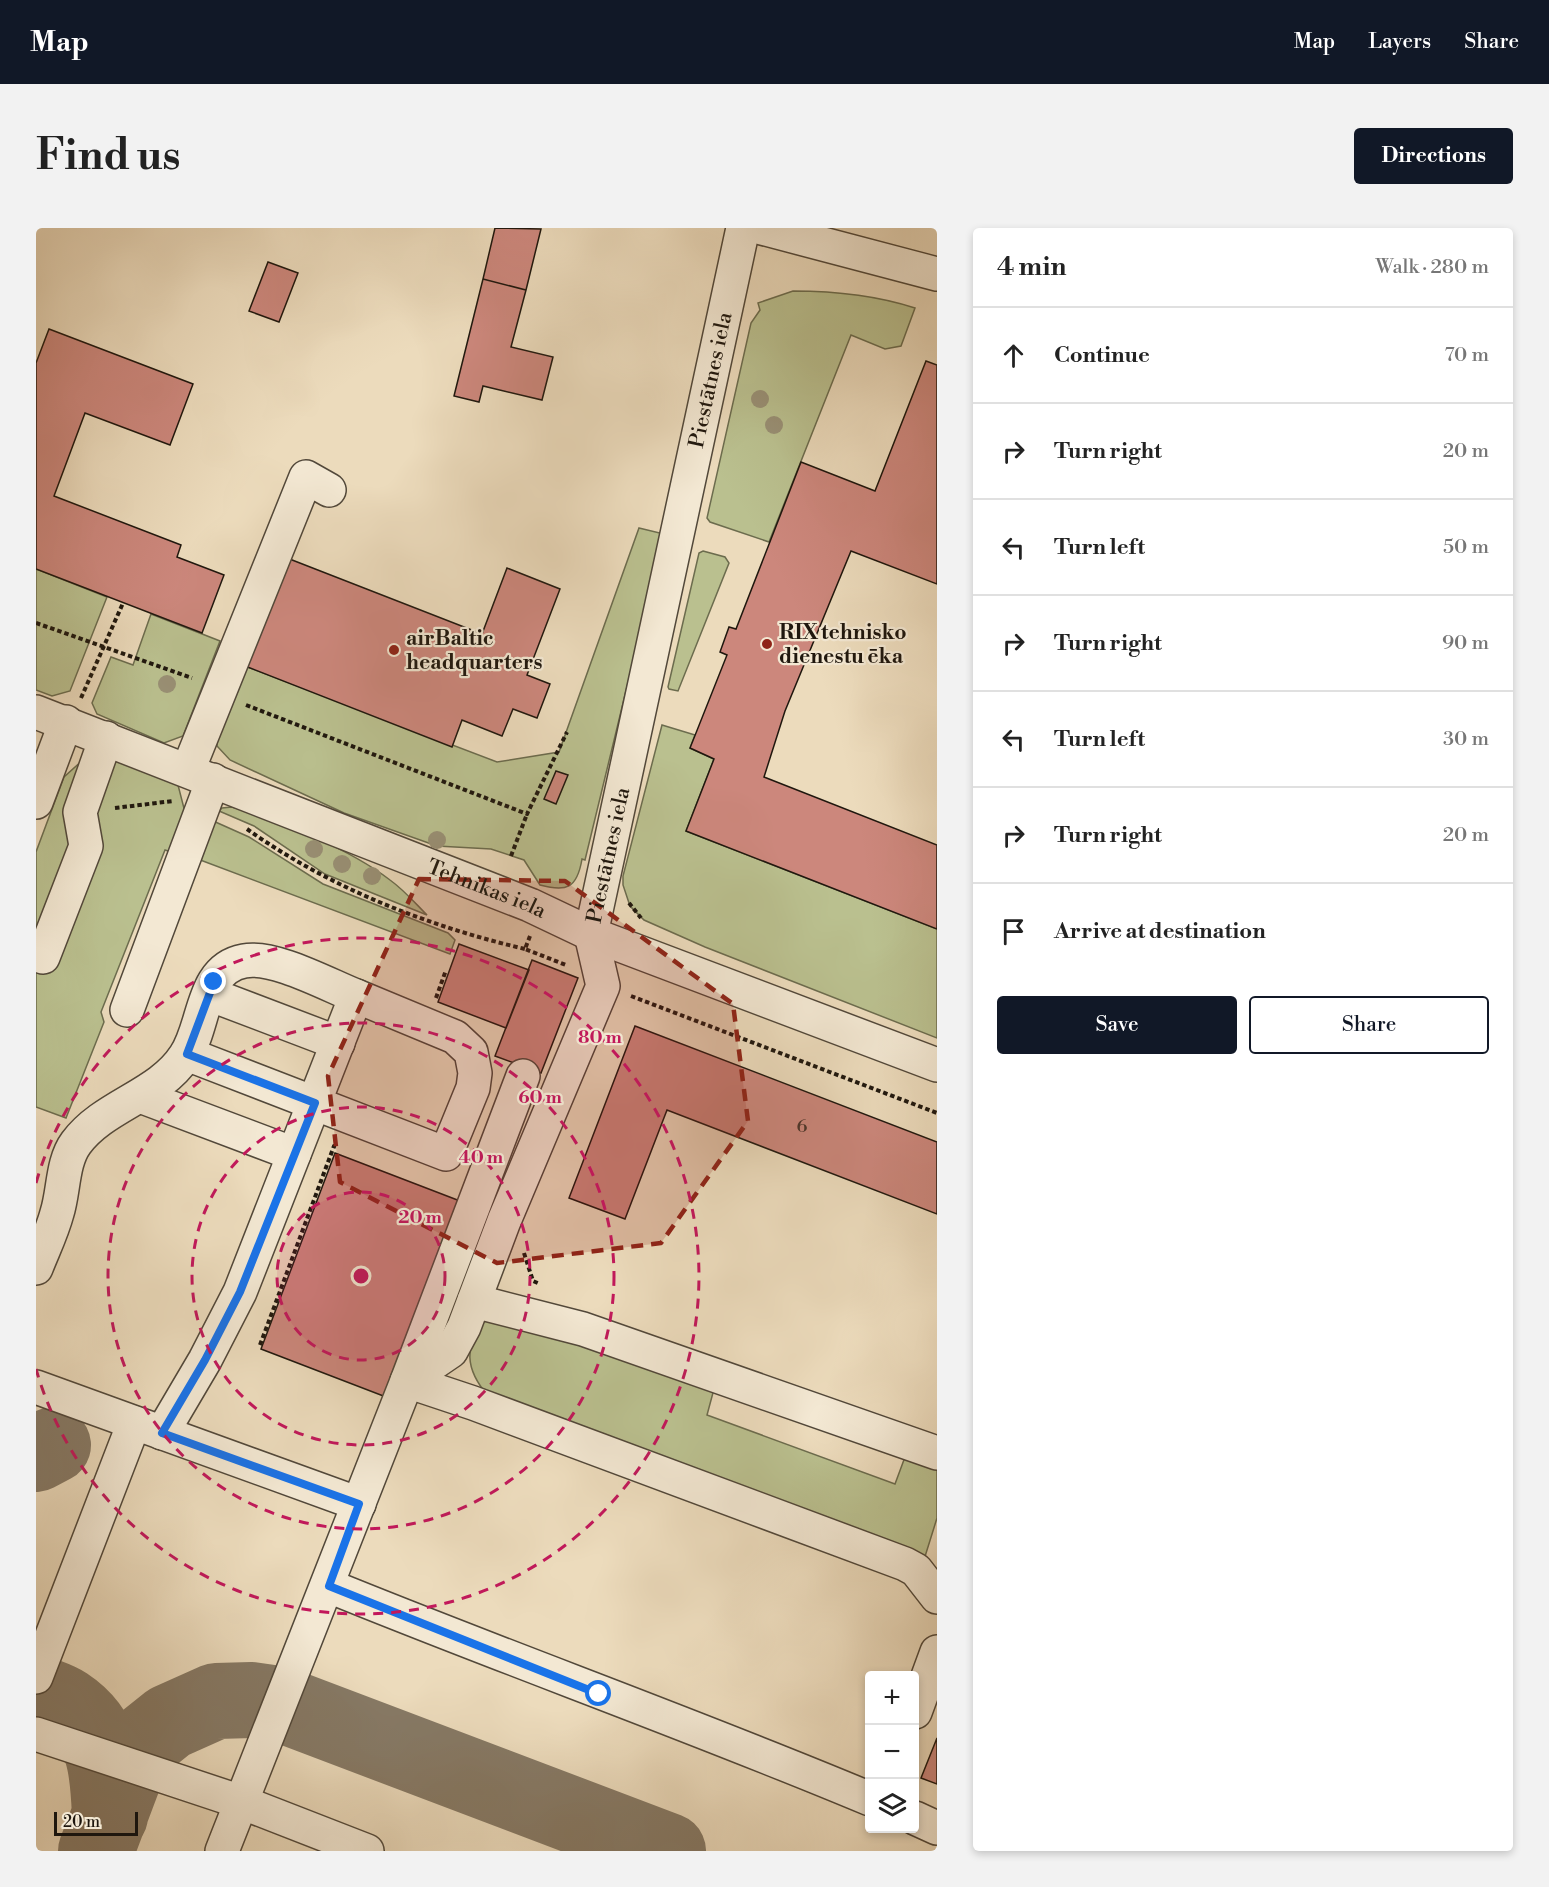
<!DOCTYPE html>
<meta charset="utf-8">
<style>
body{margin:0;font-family:"Libre Bodoni",serif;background:#f2f2f2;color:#222}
.controls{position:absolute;right:18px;bottom:18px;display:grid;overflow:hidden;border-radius:6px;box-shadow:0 3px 9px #0003}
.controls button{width:54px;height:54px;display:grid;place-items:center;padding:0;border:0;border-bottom:2px solid #e0e0e0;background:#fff;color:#222;font:30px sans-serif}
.scale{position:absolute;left:18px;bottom:15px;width:84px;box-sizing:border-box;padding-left:6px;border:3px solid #1f170e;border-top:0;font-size:16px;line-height:21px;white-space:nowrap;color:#1f170e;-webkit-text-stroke:4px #f3e8d3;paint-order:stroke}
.stop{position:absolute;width:18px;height:18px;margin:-14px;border:4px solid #1a73e8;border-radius:50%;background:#fff}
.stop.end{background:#1a73e8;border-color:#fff;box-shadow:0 2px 6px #0008}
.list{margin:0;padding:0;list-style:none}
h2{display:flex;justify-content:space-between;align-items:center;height:78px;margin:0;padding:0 24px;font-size:26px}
h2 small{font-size:20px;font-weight:400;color:#767676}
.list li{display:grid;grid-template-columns:39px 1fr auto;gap:18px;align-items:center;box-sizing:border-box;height:96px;padding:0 24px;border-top:2px solid #e0e0e0}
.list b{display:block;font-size:22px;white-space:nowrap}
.list em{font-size:20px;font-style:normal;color:#767676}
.actions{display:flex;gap:12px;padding:18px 24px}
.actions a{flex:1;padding:14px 0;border:2px solid #111827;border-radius:6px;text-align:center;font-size:21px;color:#111827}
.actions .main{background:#111827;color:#fff}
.icon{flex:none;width:33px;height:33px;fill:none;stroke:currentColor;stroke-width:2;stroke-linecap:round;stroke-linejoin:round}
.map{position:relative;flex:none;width:901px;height:1623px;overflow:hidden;border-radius:6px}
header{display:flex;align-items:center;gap:36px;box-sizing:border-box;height:84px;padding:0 30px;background:#111827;color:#fff}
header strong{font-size:28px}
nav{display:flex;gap:33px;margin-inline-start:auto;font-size:21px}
.intro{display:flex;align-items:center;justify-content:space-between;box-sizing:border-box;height:144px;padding:0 36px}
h1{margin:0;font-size:42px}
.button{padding:15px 27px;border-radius:6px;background:#111827;color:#fff;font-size:21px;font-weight:700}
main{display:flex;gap:36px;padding:0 36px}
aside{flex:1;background:#fff;border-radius:6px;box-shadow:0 3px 9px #0003}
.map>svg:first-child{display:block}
.green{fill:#bac08f;stroke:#6c6c4e;stroke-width:1.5}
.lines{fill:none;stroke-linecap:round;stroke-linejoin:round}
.taxiway{stroke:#867965;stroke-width:76}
.building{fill:#cc877c;stroke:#1f170e;stroke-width:1.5}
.minor-casing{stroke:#52483a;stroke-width:36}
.path{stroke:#1f170e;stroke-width:4;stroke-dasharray:4.5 3;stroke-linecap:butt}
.minor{stroke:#f3e8d3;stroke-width:33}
.tree{fill:#999075}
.route{stroke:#1a73e8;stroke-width:8}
.marked{fill:#8f2418;fill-opacity:0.2;stroke:#8f2418;stroke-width:4.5;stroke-dasharray:12 8;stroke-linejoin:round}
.ring{fill:none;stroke:#c2185b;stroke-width:3;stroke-dasharray:10 8}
.poi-dot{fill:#8f2418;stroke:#f3e8d3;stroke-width:2}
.labels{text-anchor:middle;stroke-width:4.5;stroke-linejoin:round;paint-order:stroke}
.number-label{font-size:18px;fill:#4a332a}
.street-label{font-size:21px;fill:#1f170e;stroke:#f3e8d3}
.poi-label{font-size:21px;font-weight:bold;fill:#1f170e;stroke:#f3e8d3;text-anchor:start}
.centre{fill:#c2185b;stroke:#f3e8d3;stroke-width:3}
.ring-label{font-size:18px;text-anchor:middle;font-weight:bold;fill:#c2185b;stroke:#f3e8d3;stroke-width:4.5;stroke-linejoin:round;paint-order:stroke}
</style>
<header>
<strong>Map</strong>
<nav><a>Map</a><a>Layers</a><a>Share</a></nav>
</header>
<div class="intro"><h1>Find us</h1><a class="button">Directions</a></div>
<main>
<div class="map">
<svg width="901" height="1623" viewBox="0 0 901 1623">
<rect width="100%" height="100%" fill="#ecdbbc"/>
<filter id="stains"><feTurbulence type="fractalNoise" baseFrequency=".00333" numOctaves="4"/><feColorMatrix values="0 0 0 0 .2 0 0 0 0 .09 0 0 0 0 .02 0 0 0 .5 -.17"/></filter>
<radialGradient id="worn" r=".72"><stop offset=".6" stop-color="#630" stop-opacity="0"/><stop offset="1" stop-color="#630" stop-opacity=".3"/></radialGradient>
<path class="green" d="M757,63c42,0 82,4 122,17l-14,38 -16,3 -34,-14 -82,207 -59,-20 -3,-4 44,-195 9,-13 -2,-7z
M603,300l25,6 -79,326 -3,-1c-5,30 -16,33 -42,26l-16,-25 -33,-11 -54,-3 -93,-33 -114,-53 -13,-14v-13l28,-67 252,96 62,-10z
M667,323l22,6 4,6 -51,128 -9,-2 -1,-2 31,-134z
M0,341l71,28 -37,94 -18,5 -16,-6z
M115,386l69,27 -37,95 -19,7 -67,-29 -5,-11 19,-46 22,8z
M626,497l33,10 -5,13 24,11 -28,72 251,98v109l-232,-91 -61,-27 -14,-14 -7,-21v-9z
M48,531h29l65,26 9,35 -13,33 -9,-3 -64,162 3,10 -38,96 -30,-11v-255l28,-75z
M196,579c48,13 119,43 158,73 14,10 25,23 37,35l-102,-41 -71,-48 -35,-15 3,-3z
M175,592l38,17 74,47 125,49 7,7 -5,14 -255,-96z
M445,1085l233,76 -7,26 188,69 10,-27 32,12v49l-14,45 -435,-167c-27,-32 -19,-48 -7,-83z"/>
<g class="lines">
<path class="taxiway" d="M0,1226l17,-9
M0,1464c9,4 21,7 30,13 41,27 42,67 44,111
M60,1623l38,-101 35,-28 47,-21 36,-1 28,4 388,147"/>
</g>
<path class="building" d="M459,0l46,1 -15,61 -43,-11z
M232,34l30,11 -19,49 -30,-11z
M447,51l43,11 -15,57 42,10 -11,43 -59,-14 -4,16 -25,-6z
M13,101l144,55 -23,61 -85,-32 -31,83 127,49 -4,12 47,18 -22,58 -166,-64v-206z
M890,133l11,4v219l-86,-33 -66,160 -21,66 173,68v84l-251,-98 28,-72 -24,-11 37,-93 -7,-3 9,-25 7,2 65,-167 74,29z
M251,330l195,76 25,-66 53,21 -33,86 23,9 -13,34 -24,-9 -11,27 -40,-16 -10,27 -207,-81z
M520,543l12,4 -12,29 -12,-5z
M423,716l70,26 -23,58 -68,-26z
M496,732l46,18 -37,95 -46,-17z
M599,798l302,116v72l-270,-104 -42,109 -56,-21z
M299,925l125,48 -74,196 -125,-48z
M901,1510v46l-16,-6z"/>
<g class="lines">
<g class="minor-casing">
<g id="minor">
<path d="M726,0l175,46"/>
<path id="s1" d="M0,484l494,193 61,29 346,131"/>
<path d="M152,542l118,-293 23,13"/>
<path d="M0,574l30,-80"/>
<path d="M7,729l43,-111 -6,-34 26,-74"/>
<path d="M173,766l129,49"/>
<path d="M91,782l86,-230"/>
<path d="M151,826l259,100 27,-66 2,-15 -4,-21 -16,-15 -99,-41"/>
<path d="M487,848l-116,305 66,22 432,161 11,6 21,27"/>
<path d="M104,868l154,58"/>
<path d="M0,1040c7,-18 16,-36 21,-55 7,-22 5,-51 19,-70 28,-38 83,-47 109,-87 21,-30 15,-87 59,-95 30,-6 84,24 112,35l-116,296 -35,68 -43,73"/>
<path d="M438,1073l109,28 354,124"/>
<path d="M0,1159l323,117"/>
<path d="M293,1358c179,73 362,138 541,213"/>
<path d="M0,1449l98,-254"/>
<path d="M879,1484l22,-60"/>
<path d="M0,1506l205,68 126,49"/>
<path d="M879,1590l22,10"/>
<path id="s2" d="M186,1623l185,-470 44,-30 13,-24 40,-106 99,-235 -12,-52 152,-706"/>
</g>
</g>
<path class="path" d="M0,395l156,55
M45,470l42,-95
M210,477l281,109 40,-82
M79,580l58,-7
M211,601c83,59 180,97 278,120
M475,628l16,-42
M593,675l12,15
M494,708l-5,13 41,16
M595,768l306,117
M400,770l10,-28
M488,1025l9,28 7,3
M224,1117l74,-199 4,1"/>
<use href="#minor" class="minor"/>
</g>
<g class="tree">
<circle cx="724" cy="171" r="9"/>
<circle cx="738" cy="197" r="9"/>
<circle cx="131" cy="456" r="9"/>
<circle cx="401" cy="612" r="9"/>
<circle cx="278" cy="621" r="9"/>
<circle cx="306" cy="636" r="9"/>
<circle cx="336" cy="648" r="9"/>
</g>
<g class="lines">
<path class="route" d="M178,754l-27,72 128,49 -75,189 -35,68 -43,73 197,71 -30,82 270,108"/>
</g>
<path class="marked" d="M383,651l146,2 168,123 15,117 -87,122 -164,20 -157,-81 -12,-106z"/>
<circle cx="325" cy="1048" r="84" fill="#c2185b" fill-opacity=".12"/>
<g class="ring">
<circle cx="325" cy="1048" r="84"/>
<circle cx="325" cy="1048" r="169"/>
<circle cx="325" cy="1048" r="253"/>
<path d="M0 955A338 338 0 1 1 0 1141"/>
</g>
<g class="poi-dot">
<circle cx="731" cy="416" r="6"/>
<circle cx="358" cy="422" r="6"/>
</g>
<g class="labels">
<g class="number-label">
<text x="766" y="904">6</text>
</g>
<g class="street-label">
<text dy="7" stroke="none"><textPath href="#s2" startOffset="1574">Piestātnes iela</textPath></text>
<text dy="7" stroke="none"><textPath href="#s2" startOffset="1088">Piestātnes iela</textPath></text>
<text dy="7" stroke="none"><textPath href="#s1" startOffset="484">Tehnikas iela</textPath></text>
</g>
<g class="poi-label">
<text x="743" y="411">RIX tehnisko<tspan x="743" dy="24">dienestu ēka</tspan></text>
<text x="370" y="417">airBaltic<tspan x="370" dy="24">headquarters</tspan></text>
</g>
</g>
<circle cx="325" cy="1048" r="9" class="centre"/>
<g class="ring-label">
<text x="564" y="815">80 m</text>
<text x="504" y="875">60 m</text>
<text x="445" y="935">40 m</text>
<text x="384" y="995">20 m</text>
</g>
<rect width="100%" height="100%" filter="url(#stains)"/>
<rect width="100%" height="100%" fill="url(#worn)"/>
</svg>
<div class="controls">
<button>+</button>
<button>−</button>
<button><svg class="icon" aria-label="layers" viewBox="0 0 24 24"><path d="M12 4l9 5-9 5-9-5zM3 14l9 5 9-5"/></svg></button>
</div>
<div class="scale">20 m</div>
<div class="stop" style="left:563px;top:1466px"></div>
<div class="stop end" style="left:178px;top:754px"></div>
</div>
<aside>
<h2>4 min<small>Walk · 280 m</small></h2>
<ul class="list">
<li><svg class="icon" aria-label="ahead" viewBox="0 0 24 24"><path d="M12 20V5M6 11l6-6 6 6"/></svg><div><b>Continue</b></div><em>70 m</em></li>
<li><svg class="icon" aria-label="right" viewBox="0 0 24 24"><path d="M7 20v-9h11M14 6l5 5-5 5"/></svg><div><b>Turn right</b></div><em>20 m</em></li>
<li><svg class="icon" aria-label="left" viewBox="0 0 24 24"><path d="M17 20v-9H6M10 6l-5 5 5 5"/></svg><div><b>Turn left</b></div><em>50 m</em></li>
<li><svg class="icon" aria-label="right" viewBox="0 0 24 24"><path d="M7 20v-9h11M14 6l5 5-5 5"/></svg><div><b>Turn right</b></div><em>90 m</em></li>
<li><svg class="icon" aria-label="left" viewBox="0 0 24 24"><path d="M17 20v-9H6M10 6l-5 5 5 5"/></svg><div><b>Turn left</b></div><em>30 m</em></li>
<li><svg class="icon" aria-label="right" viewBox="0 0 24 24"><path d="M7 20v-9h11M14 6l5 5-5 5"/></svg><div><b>Turn right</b></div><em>20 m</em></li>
<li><svg class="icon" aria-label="arrive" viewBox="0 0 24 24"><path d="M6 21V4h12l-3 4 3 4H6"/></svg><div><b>Arrive at destination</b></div></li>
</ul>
<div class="actions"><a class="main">Save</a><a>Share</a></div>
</aside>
</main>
